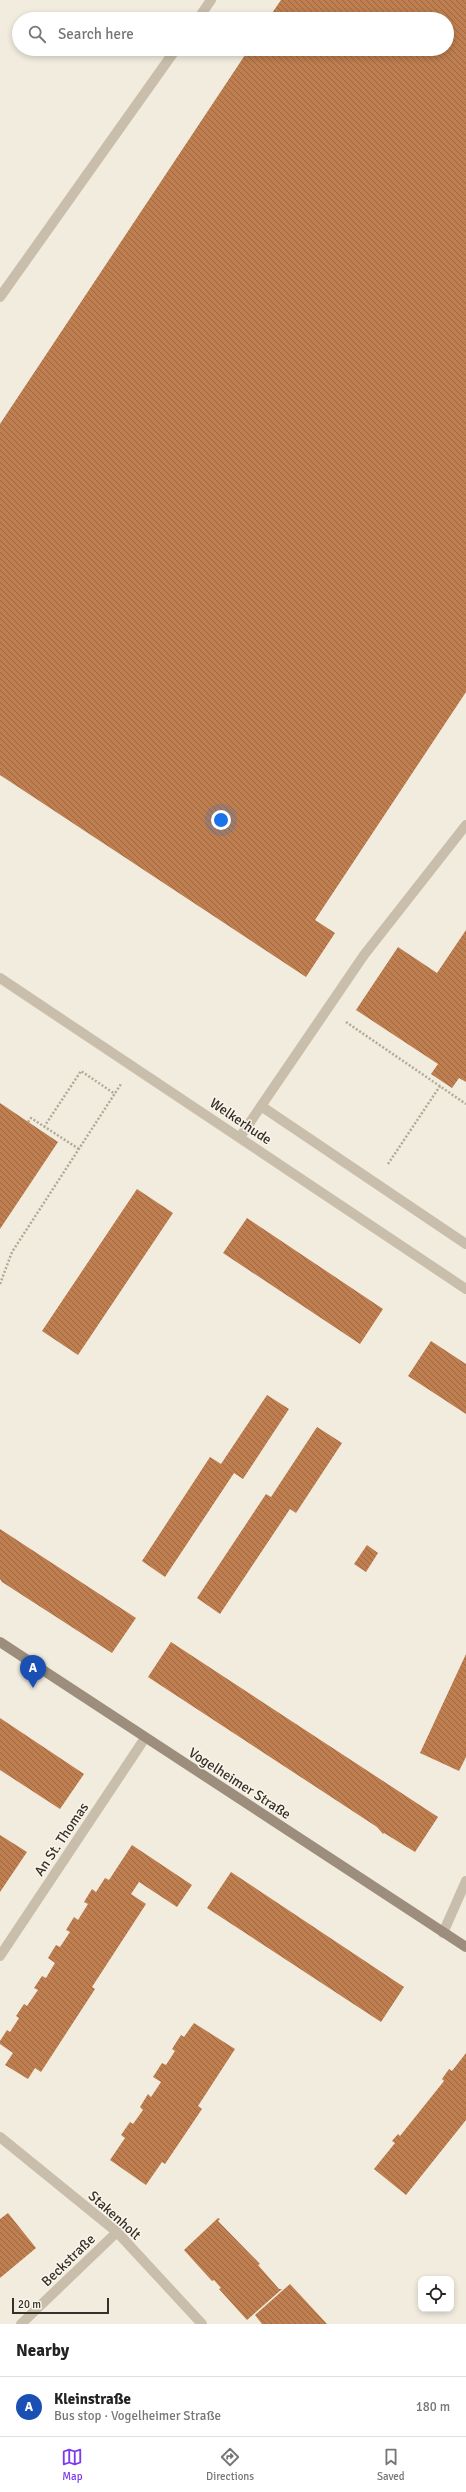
<!DOCTYPE html>
<meta charset="utf-8">
<style>
body{margin:0;font-family:Signika,sans-serif;background:#f6f6f6;color:#222}
.controls{position:absolute;right:12px;bottom:12px;display:grid;overflow:hidden;border-radius:8px;box-shadow:0 2px 6px #0003}
.controls button{width:36px;height:36px;display:grid;place-items:center;padding:0;border:0;border-bottom:1px solid #e0e0e0;background:#fff;color:#222;font:20px sans-serif}
.scale{position:absolute;left:12px;bottom:10px;width:97px;box-sizing:border-box;padding-left:4px;border:2px solid #37302a;border-top:0;font-size:11px;line-height:14px;white-space:nowrap;color:#37302a;-webkit-text-stroke:3px #f9f5ea;paint-order:stroke}
.you{position:absolute;left:221px;top:820px;width:14px;height:14px;margin:-10px;border:3px solid #fff;border-radius:50%;background:#1a73e8;box-shadow:0 0 0 6px #1a73e833}
.badge{display:grid;place-items:center;width:26px;height:26px;border-radius:50%;background:#7c3aed;color:#fff;font-size:13px;font-weight:700}
.pin{position:absolute;translate:-50% -33px;filter:drop-shadow(0 1px 2px #0008)}
.pin::after{content:'';position:absolute;top:21px;width:14px;height:12px;background:inherit;clip-path:polygon(0 0,100% 0,50% 100%)}
.list{margin:0;padding:0;list-style:none}
h2{display:flex;justify-content:space-between;align-items:center;height:52px;margin:0;padding:0 16px;font-size:17px}
h2 small{font-size:13px;font-weight:400;color:#767676}
.list li{display:grid;grid-template-columns:26px 1fr auto;gap:12px;align-items:center;box-sizing:border-box;height:60px;padding:0 16px;border-top:1px solid #e0e0e0}
.list b{display:block;font-size:15px;white-space:nowrap}
.list p{margin:0;font-size:13px;white-space:nowrap;color:#767676}
.list em{font-size:13px;font-style:normal;color:#767676}
.icon{flex:none;width:22px;height:22px;fill:none;stroke:currentColor;stroke-width:2;stroke-linecap:round;stroke-linejoin:round}
.map{position:relative;flex:none;width:466px;height:2324px;overflow:hidden}
.search{position:absolute;background:#fff;box-shadow:0 2px 6px #0003;left:12px;right:12px;top:12px;height:44px;display:flex;align-items:center;gap:10px;box-sizing:border-box;padding:0 14px;border-radius:22px;color:#767676;font-size:15px}
.sheet{height:112px;background:#fff}
nav{display:flex;justify-content:space-around;align-items:center;box-sizing:border-box;height:56px;border-top:1px solid #e0e0e0;background:#fff;font-size:11px;color:#767676}
nav a{display:grid;justify-items:center;gap:2px}
nav .on{color:#7c3aed}
.map>svg:first-child{display:block}
.building{fill:url(#building-back-hatch)}
.lines{fill:none;stroke-linecap:round;stroke-linejoin:round}
.path{stroke:#b4a895;stroke-width:2.5;stroke-dasharray:2 2;stroke-linecap:butt}
.service{stroke:#c9beab;stroke-width:10}
.minor{stroke:#c9beab;stroke-width:10}
.secondary{stroke:#9c8d7c;stroke-width:10}
.labels{text-anchor:middle;stroke-width:3;stroke-linejoin:round;paint-order:stroke}
.street-label{font-size:14px;fill:#37302a;stroke:#f9f5ea}
</style>
<div class="map">
<svg width="466" height="2324" viewBox="0 0 466 2324">
<defs>
<pattern id="building-back-hatch" width="6" height="6" patternUnits="userSpaceOnUse"><rect width="6" height="6" fill="#be7e4f"/><path d="M-1 5l2 2M0 0l6 6M5-1l2 2" fill="none" stroke="#9b6842"/></pattern>
</defs>
<rect width="100%" height="100%" fill="#f1ecde"/>
<path class="building" d="M281,0h185v692l-151,228 20,13 -29,44 -306,-202v-351l249,-375h198v-30h-179z
M466,930v152l-7,-4 -7,10 -21,-14 7,-10 -82,-54 42,-63 39,26z
M0,1103l58,39 -58,87z
M137,1189l36,24 -95,142 -36,-24z
M247,1218l136,91 -23,35 -137,-91z
M431,1341l35,23v50l-58,-38z
M267,1395l22,14 -46,70 -9,-6 -69,104 -23,-16 68,-104 11,7z
M317,1427l25,16 -46,70 -6,-4 -70,105 -23,-16 69,-104 5,3z
M0,1529l136,89 -24,35 -110,-71 -2,-3z
M367,1545l11,8 -12,19 -12,-8z
M171,1642l267,175 -23,35 -31,-19 -1,1 -6,-7 -229,-150z
M466,1654v103l-7,14 -39,-18z
M0,1718l84,56 -24,35 -60,-39z
M0,1835l27,17 -27,40z
M132,1845l60,40 -15,22 -38,-25 -8,12 15,10 -54,83 3,2 -54,83 -6,-4 -7,11 -23,-14 8,-12 -13,-9v-3l7,-11 3,2 9,-14 -3,-2 8,-12 3,2 11,-16 -4,-2 8,-12 4,2 9,-15 -7,-5 8,-13 4,2 10,-15 -4,-2 8,-13 4,3 10,-16 -4,-2 8,-13 4,3 9,-14 4,2z
M231,1872l173,115 -23,35 -174,-114z
M194,2023l41,26 -37,57 4,3 -37,55 -3,-2 -16,23 -36,-25 15,-22 -4,-3 9,-13 3,2 10,-14 -3,-3 8,-13 3,3 10,-15 -8,-5 9,-14 4,2 9,-14 -3,-2 9,-14 3,2z
M466,2053v67l-60,75 -32,-26 21,-26 -3,-2 6,-7 2,2 44,-55 -2,-2 7,-10 3,2z
M8,2213l28,35 -36,30v-59z
M218,2218l2,1 -2,2 42,43 -2,1 21,24h3l-35,31 -28,-31 2,-1 -7,-8 -2,1 -28,-31z
M290,2284l37,40h-65l-7,-9z"/>
<g class="lines">
<path class="path" d="M346,1022l120,82
M28,1122l3,-4 48,31
M44,1127l37,-56 34,23
M388,1164l52,-78
M0,1284l12,-32 109,-168"/>
<path class="service" d="M198,19l13,-19
M0,297l176,-248
M261,1106l205,138
M240,1137l124,-182 102,-130"/>
<path class="minor" d="M0,978l466,311
M443,1933l23,-52
M0,1956l145,-218
M0,2137l117,95 85,92
M21,2324l96,-92"/>
<path class="secondary" d="M0,1642l466,305"/>
</g>
<g class="labels">
<g class="street-label">
<text transform="translate(241 1121) rotate(34)" y="5">Welkerhude</text>
<text transform="translate(240 1783) rotate(33)" y="5">Vogelheimer Straße</text>
<text transform="translate(61 1839) rotate(-56)" y="5">An St. Thomas</text>
<text transform="translate(115 2215) rotate(42)" y="5">Stakenholt</text>
<text transform="translate(68 2260) rotate(-44)" y="5">Beckstraße</text>
</g>
</g>
</svg>
<div class="controls">
<button><svg class="icon" aria-label="locate" viewBox="0 0 24 24"><circle cx="12" cy="12" r="6"/><path d="M12 2v4M12 18v4M2 12h4M18 12h4"/></svg></button>
</div>
<div class="scale">20 m</div>
<div class="you"></div>
<div class="pin badge" style="left:33px;top:1688px;background:#1a4fb4">A</div>
<div class="search"><svg class="icon" aria-label="search" viewBox="0 0 24 24"><circle cx="10" cy="10" r="6"/><path d="M15 15l6 6"/></svg>Search here</div>
</div>
<section class="sheet">
<h2>Nearby<small></small></h2>
<ul class="list">
<li><span class="badge" style="background:#1a4fb4">A</span><div><b>Kleinstraße</b><p>Bus stop · Vogelheimer Straße</p></div><em>180 m</em></li>
</ul>
</section>
<nav>
<a class="on"><svg class="icon" aria-label="map" viewBox="0 0 24 24"><path d="M3 6l6-2 6 2 6-2v14l-6 2-6-2-6 2zM9 4v14M15 6v14"/></svg>Map</a>
<a><svg class="icon" aria-label="directions" viewBox="0 0 24 24"><path d="M12 3l9 9-9 9-9-9zM9 14v-3h6M13 9l2 2-2 2"/></svg>Directions</a>
<a><svg class="icon" aria-label="saved" viewBox="0 0 24 24"><path d="M7 4h10v16l-5-4-5 4z"/></svg>Saved</a>
</nav>
